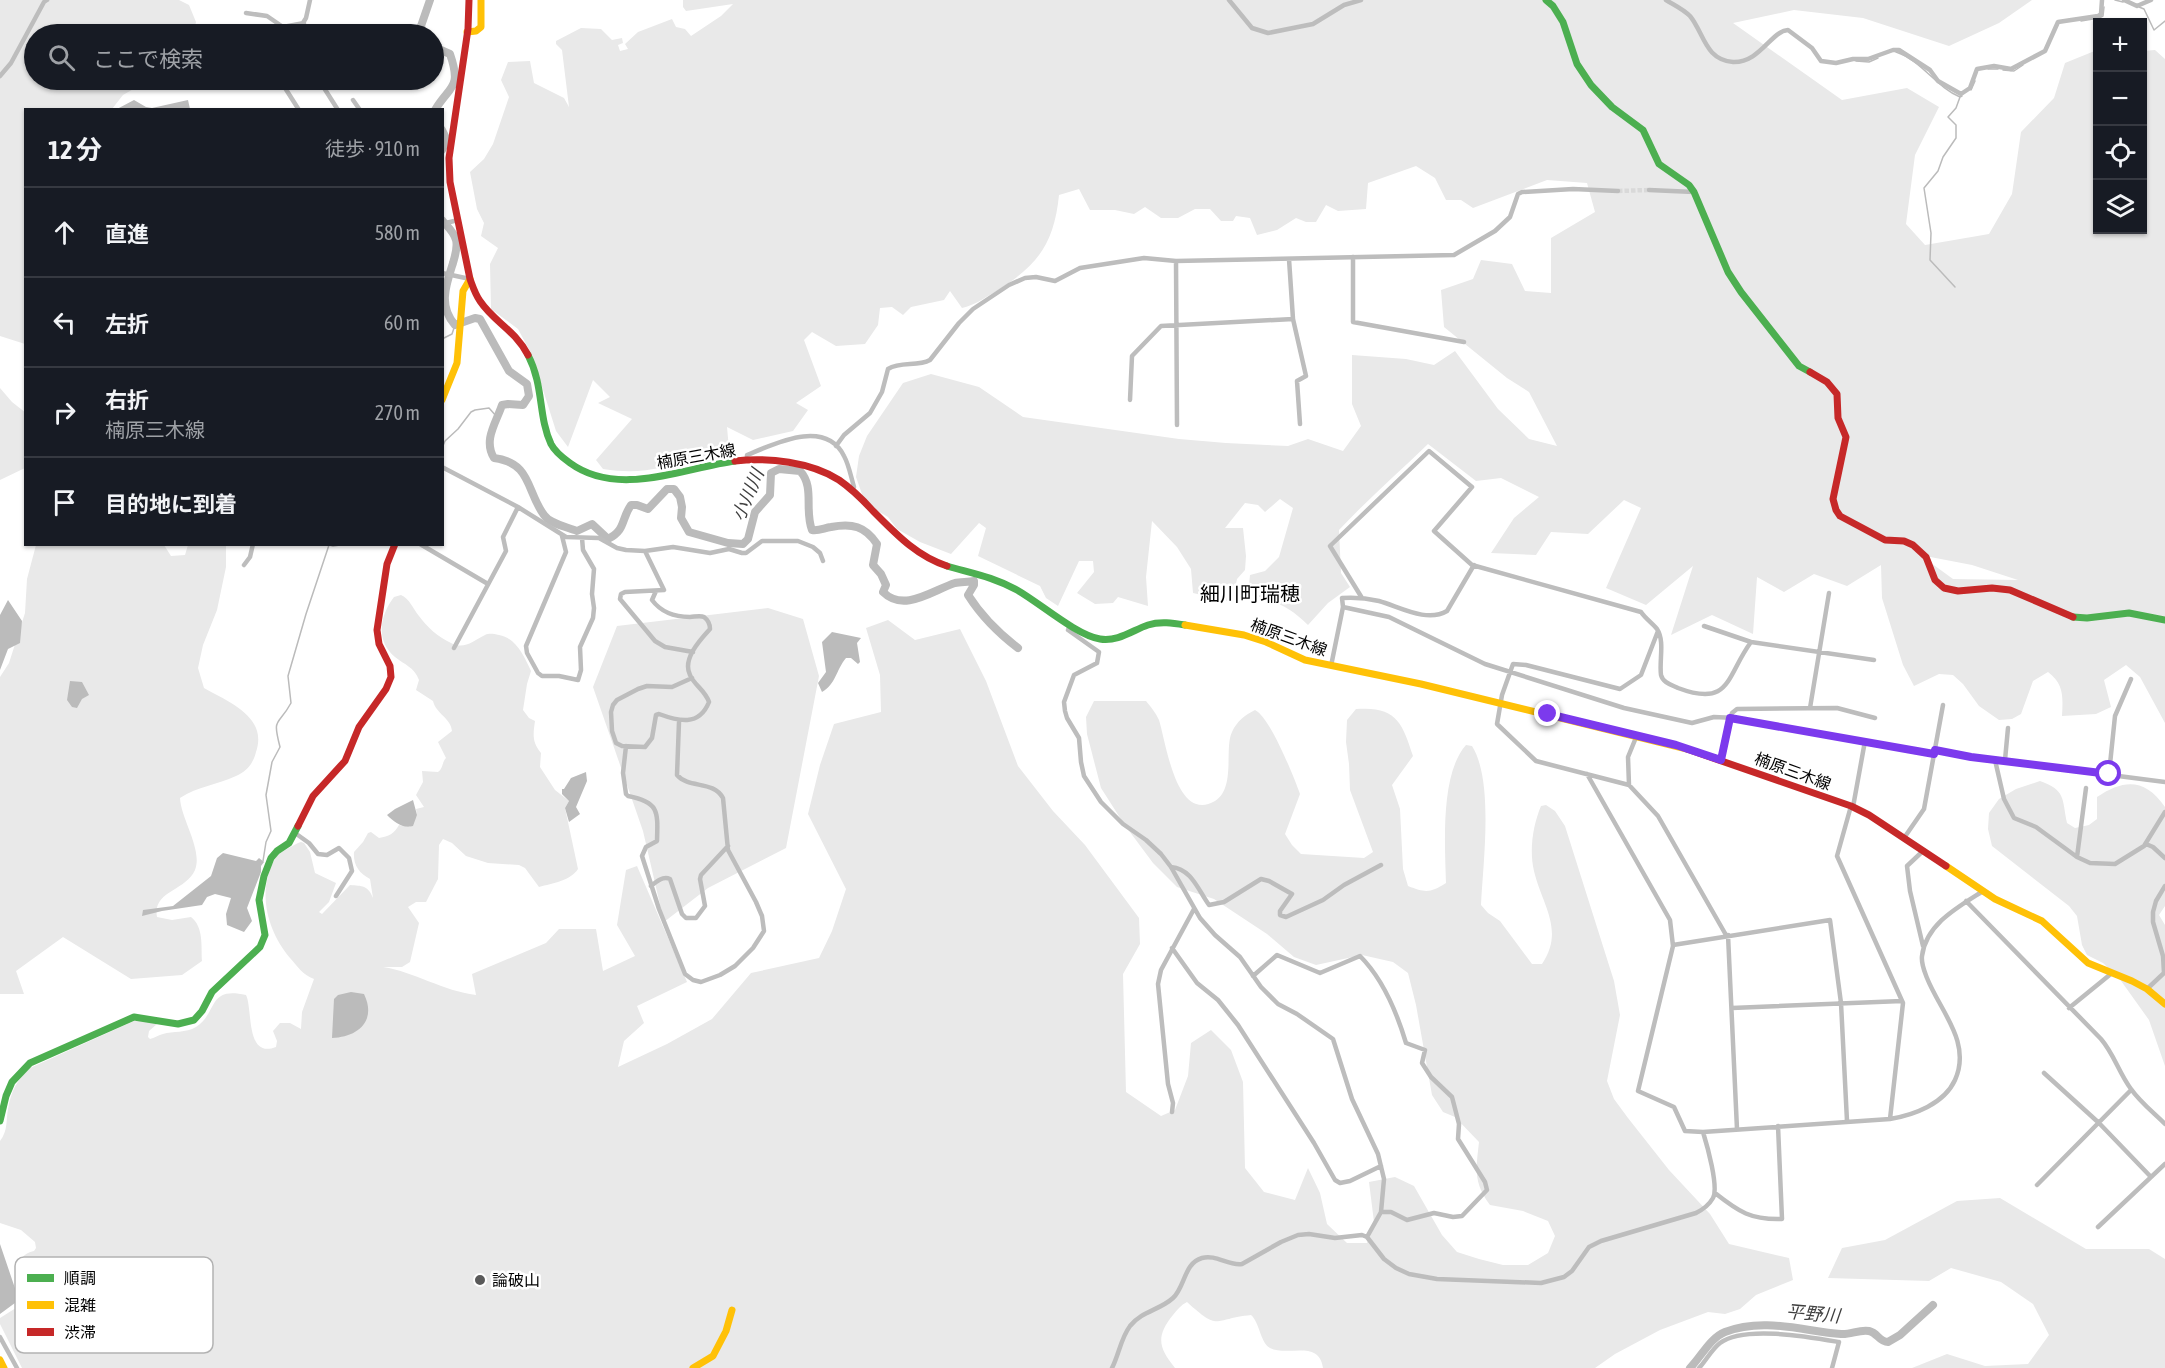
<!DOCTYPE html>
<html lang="ja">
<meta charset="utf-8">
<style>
body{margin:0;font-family:"Asap Condensed","Noto Sans JP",sans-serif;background:#242831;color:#f1f3f6}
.controls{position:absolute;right:18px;top:18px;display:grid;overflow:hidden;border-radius:0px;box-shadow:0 2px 4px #0004}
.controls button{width:54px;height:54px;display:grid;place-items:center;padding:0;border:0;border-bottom:2px solid #363941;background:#171b24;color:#f1f3f6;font:30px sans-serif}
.stop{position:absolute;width:18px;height:18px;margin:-14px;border:4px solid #7c3aed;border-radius:50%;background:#fff}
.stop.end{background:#7c3aed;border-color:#fff;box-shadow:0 2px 6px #0008}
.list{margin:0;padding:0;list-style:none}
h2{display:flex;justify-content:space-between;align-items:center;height:78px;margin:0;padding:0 24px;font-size:26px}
h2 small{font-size:20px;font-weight:400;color:#9ea1a6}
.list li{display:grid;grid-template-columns:39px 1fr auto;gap:18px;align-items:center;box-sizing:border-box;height:90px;padding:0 24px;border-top:2px solid #363941}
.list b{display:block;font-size:22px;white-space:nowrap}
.list p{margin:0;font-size:20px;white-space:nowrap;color:#9ea1a6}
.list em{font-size:20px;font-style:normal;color:#9ea1a6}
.icon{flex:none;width:33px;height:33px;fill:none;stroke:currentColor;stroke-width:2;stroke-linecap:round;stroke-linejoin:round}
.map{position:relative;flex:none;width:2165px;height:1368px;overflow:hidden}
.search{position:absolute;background:#171b24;box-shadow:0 2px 4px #0004;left:24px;top:24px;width:420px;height:66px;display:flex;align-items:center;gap:15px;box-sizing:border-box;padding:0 21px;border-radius:33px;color:#9ea1a6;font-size:22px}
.panel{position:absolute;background:#171b24;box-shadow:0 2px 4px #0004;left:24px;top:108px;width:420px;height:438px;border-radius:0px}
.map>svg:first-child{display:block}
.green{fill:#e9e9e9;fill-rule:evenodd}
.water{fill:#bbb}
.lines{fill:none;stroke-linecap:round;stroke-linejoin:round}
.stream{stroke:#bbb;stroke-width:1.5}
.river{stroke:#bbb;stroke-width:8}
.street-tunnel{stroke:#d9d9d9;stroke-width:4.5;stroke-dasharray:4.5 2;stroke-linecap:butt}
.street{stroke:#bdbdbd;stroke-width:4.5}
.fast{stroke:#4caf50;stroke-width:7}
.slow{stroke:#ffc107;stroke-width:7}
.jam{stroke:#c62828;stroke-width:7}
.route{stroke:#7c3aed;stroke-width:8}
.poi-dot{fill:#595959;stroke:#fff;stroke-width:2}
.labels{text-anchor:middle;stroke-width:5;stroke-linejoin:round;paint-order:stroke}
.street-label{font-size:16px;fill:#000;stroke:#fff}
.poi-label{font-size:16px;fill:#000;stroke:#fff;text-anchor:start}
.water-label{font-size:18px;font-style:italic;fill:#3f3f3f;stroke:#fff}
.quarter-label{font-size:20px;fill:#000;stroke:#fff}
.key{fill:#fff;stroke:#b2b2b2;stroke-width:1.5}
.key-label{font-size:16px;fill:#000}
</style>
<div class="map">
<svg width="2165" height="1368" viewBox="0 0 2165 1368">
<rect width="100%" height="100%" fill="#fff"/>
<path class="green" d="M0,0h179l10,5 7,17 -3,12h-159v46h115l-26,15 -11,14 -86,1 -1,234 -25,-8z
M683,0h1349l-33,23 -50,23 -86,-28 -69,-8 -61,13 109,77 65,-12 32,19 -24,48 -9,69 19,21 64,-11 23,-40 9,-62 33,-34 11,-35 32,-13 1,180h44l1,-179 12,-1 10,9v664l-25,-46 -14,-12 -22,15 7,27 -15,7 -34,2c1,-19 2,-32 -14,-44l-15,9 -12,33 -9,5 -13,1 -20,-14 -16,-22 -10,-9 -14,-1 -25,12 -11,-21 -21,-67 -1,-33 -34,21 -33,-12 -30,18 -27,-15 -4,57 -41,-19 -41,20 22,-69 -47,39 -40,-17 35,-80 -17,-8 -36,34 -37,-2 -15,23 -45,-2 23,-35 25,-21 -38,-19 -25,3 -48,-37c-30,29 -61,56 -89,86l2,43 9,14 -22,16 -20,22c-20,-20 -33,-24 -60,-30l2,-20 15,-4 14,-14 14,-49 -13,-9 -15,13 -7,-7 -13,-2 -20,25h18l3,28 -1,14 -8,9 -5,23 -39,-9 -2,-24 -14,-22 -25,-26 -6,56 2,29 -30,-9 -5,6 -18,1 -18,-11 17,-21 -1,-11h-14l-21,45 -12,-8 -6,-12 -62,-30 8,-28 -7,-5 -28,31 -31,-12 -23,-13 -9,-12 -12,-7 -13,-13 -7,-20 3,-21 8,-20 36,-53 28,-9 48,13 44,30 156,22 47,4 62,3 20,-7 35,12 18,-25 -9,-22v-49l54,4 28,6 21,-14 43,58 31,30 28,7 -28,-54 -22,-14 -63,-51 -3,-37 32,-11 8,-19 31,4 13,27 26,2v-55l44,-26 -8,-29 -40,-3 -74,28 -12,-8h-15l-11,-22 -19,-12 -48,17 -2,26 -28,2 -12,-6 -10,17h-10l-10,-4 -19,12 -20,5 -7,-17 -14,-2 -3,5h-12l-11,-12h-15l-17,9h-17l-16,-11 -11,7 -19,-4h-25l-11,-21 -20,6c-5,50 -22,71 -64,97 -11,6 -20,13 -33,16l-12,-17 -6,9 -33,7 -8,8 -11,-8 -12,1 -2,17 -13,19 -29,2 -24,-14 -8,8 17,46 -25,17 12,7 -15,21 -40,9 -26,-13 2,22c-11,5 -20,6 -32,9 -36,10 -56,17 -94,11l-7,-9 36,-41 -34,-16 12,-6 -17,-17 -25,67 -12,-16 -24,-76 -14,-26 -27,-20 -1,-45 8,-16 -17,-12 3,-13 -7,-14 -7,-37 14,-13 9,-15 16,-47 -8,-17 7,-18 22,-1 4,22 30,15 5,9 -7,-57 -6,-6v-3l25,-13 20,1 11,11 10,-2 1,5 -5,2 2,6 8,-2 -3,-5 13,-12 34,-13 4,8 9,2 6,7 30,-20 12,-12 -47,7 -3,-4zM1920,555l52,10 46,15 -65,-1z
M0,388l12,14 14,11 -1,55 -25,12z
M36,545h128l7,11 14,-1 3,-10h38v22l-9,43 -14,35 -5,23 6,20c25,14 64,29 52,64 -3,12 -9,19 -20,24 -19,9 -38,10 -56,22 1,21 23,52 15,72 -9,21 -43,21 -38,47l15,3 19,-3c13,10 10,30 11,44l-20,14 -51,4 -68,-42 -47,34 8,23h-24v-317l9,-14 16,-50 2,-34z
M401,595c9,4 12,14 18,21 8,11 19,21 32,27 13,7 22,-2 34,-8 5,-2 8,-1 14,0 17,3 25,21 32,36l-4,13 -4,26 6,8 6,3c-2,14 -3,21 6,32l-1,14 15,23 14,11 -4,7 13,61c-8,12 -25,14 -39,18l-14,-19 -6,-3 -31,-2 -22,-7 -14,-13 -9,-4 -4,6 -1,34 -12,23h-10l-8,5 11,16 -9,39 -8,5h-19c32,5 60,24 93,28l-4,-21 74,-31 13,-14h37l7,42 32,-15 -18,-31 9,-55 11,-4 50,116 -50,24 7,17 -20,18 -6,26 49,-23 45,-25 39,-46 68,-15 13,-27 14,-42 -38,-75 12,-49 14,-41 47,-12 -1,-37 -14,-47 22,-8 27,20 45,-11 26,52 32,85 35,45 32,34 54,73 1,26 -17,30 3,118 35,24 14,-6 13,-34 3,-33 20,-13 20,20 12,32 2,86 19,24 31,8 13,-32 12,25 7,31 20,19h20l7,-21 -5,-40 26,-5 19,9 28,49 15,17 22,7 24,6h25l20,-12 7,-17 -7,-15 -25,-10 -33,-6c-17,-23 -14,-36 -11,-63l-24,-25 -12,-5 -11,-17 -16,-90 -8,-32 -15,-11 -31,-7 -46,10 -22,-8 -27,-23 -53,-35 -37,-12 -24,-24 -29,-39 -23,-36 -14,-54 -1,-17 8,-16h52c4,5 10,12 13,19 7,22 17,104 56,81 21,-13 9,-53 17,-69 5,-11 13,-17 23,-22 15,7 39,67 45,84l-15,40 7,11 9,9 63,4 9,-6 -23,-62 -1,-26 -3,-22 1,-22 9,-11c40,-3 46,13 57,47l-21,29 8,24 3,60 5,17c18,7 22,7 38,-3 -1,-37 -6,-109 20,-138l6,1c22,35 11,117 9,159l7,8 12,8 32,43h10c23,-34 0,-59 -8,-93 -5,-21 -1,-46 7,-65l5,-1 9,6 10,15 49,155 6,34 -13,66 7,18 14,19 41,52 41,44 19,30 60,14 4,22 -37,15 -16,14 -15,5 -17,-2 -48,18 -45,24 -20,14h-272c-4,-29 -35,-11 -53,-20 -10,-6 -10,-25 -19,-33 -39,4 -31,17 -64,-13 -6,3 -10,8 -14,13 -17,21 -15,32 2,53h-1153l-22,-44v-6l27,-17c-4,-16 -18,-45 7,-50l2,-3 -1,-6 -14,-12 -21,-7v-82c8,-10 6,-21 8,-32 3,-18 9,-29 22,-41l104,-47 14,-1 9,4 -8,7 -1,6 2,2c4,-1 9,-4 13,-5 10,-3 23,-1 33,-7 22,-14 11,-41 50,-32 7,14 -1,64 30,52l1,-6 -4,-10 7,-8h10l11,6 1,-17 12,-33c-11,-4 -16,-12 -24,-21 -22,-26 -34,-66 -15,-99 4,-7 16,-12 23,-16l3,-1 3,1 6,9 5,21 21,10 -7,19 -10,10 3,2 28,-29c12,1 18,0 23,13l-3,-19c-11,-6 -17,-14 -16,-27l9,-10 5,-9 3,-1 8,6c10,-2 15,-4 20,-13l11,2 7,-12 -1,-6 8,-2 -8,-12 7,-13 -1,-11 16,1c5,-3 4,-10 8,-14l-8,-16 14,-11c-1,-13 -16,-17 -19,-30l-17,-11 3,-10c-5,-13 -14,-15 -24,-23 -20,-16 -15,-42 -1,-60z
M768,608l35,11 16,57 -33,172 -78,40 -44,34 -21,-91 -50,-144 24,-61z
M2040,781c26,9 22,18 27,42l8,5 14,-3 8,-6v-22c27,-18 48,-19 68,10v99l-6,9 6,10v141l-16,-46 -30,-42 -16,-15 -16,-8 -5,-10 -5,-29 -8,-10 -77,-60 -4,-17 1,-16 10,-14 17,-10z
M2000,1198l86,51h63l16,10v109h-253l35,-14 38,12 43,-2 21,-29 -16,-31 -32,-22 -50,-14 -22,13 -101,-3 14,-30 43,-8 72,-39z"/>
<path class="water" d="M134,100l12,7 6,1 36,-8 2,9h-73z
M8,600l14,21 -2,22 -12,6 -8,21v-55z
M832,632l29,6 -4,5 3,19 -2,2 -7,-6h-5c-10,12 -10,26 -24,34l-4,-9 8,-11 -4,-30z
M70,681l12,1 7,13 -7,4 -5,9 -5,-1 -5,-7z
M586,772l1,9 -11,26 4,7 -11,8 -4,-14 4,-7 -7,-7v-5h2l7,-11z
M413,800l4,15 -4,11c-10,3 -19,-4 -26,-11l8,-6z
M223,853l33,8 3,-3 5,4 -3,4v6l-14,36 5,13 -8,11 -17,-7 -1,-11 5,-16 -16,-4 -8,3 -5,8 -40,6 -20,5 1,-6 30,-4 38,-30 6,-18z
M351,992l13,2c13,27 -6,43 -32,44l2,-39 4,-4z
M0,1244l19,56 -19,14z"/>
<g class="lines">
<path class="stream" d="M2115,0l8,2
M2139,7l5,2 10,21 11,-9
M2081,21l18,-3 4,-2 1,-9
M1896,52c25,8 40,35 64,45
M1856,61l13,1 9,-4
M1988,69h10
M2003,70l11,1 9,-6
M1971,90l4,-9
M1955,287l-25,-27 1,-27 -7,-45 14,-17 5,-14 13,-19v-13l-8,-8 8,-9 4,-11 2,-1
M442,339l10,-5 3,-9
M442,448l3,-7 13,-12 13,-17 4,-2 14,-2 8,9
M263,861l3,-19 5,-11 -5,-36 6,-33 8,-15c-8,-31 -2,-20 11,-44l-3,-27 18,-62 23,-69 4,1 14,-2"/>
<path class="river" d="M423,34l-2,-8 9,-26
M434,47l16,7c12,35 0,31 -15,56
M442,130l5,10 -5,10
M442,220c5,6 12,12 14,20 2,7 -1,16 -3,23 -7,22 -15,43 2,62l20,-7 5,1 29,52 18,13 2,12 -6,9 -15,-1 -6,1c-6,18 -19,35 -8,53 38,5 32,33 50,57 6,9 23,12 33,16l15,-7 16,15c18,-9 13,-20 23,-34h6l11,4 19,-20h7l6,8 2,10 -1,11 8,14 39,11 15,1 5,-5 7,-27 15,-17 1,-22 8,-4 21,2c15,16 4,39 12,59 7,1 12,-2 19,-3 21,-4 34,-1 46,17l-4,21 8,9 5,11 -3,7c21,21 50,-2 72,-9 5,-1 13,-1 19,-2v4l-6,10c14,22 29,37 50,53
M1690,1368c11,-11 20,-30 35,-36 38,-15 78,-1 116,2 9,1 19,-5 28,-3 9,2 10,11 19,11l12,-7 33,-30"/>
<path class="street-tunnel" d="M1618,191l31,-1"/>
<path class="street" d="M1229,0l23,28 16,5 45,-9 31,-19 17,-5
M1666,0c8,5 17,9 24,16 14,17 15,44 43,46 27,1 38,-31 55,-32l24,18 9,13 15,2 17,-4h15l25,-9h6l31,20 8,11 23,13 9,-6 7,-19 17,-3 17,3 34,-18 13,-29 40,-6 3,-2 1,-14
M2124,0l13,6 14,-6
M246,13l21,3 16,11 21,-4
M296,34l10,-16 4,-18
M0,76l11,-13 33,-61 3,-2
M280,80l19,30
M319,80l19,30
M205,83l45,4 18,-7
M353,100l7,10
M1649,190l45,2
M442,224l16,-4
M1353,257v65l111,20
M1289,259l4,60 13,57 -9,5 3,43
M1176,261l1,164
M442,273l28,6
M1130,400l2,-44 29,-30 132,-7
M836,446l8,-11 26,-22 12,-21 6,-23c13,-8 29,-2 42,-9l29,-37 14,-14 36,-24 16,-7 11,-1 19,4 25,-13 64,-10 32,3 278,-6 41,-24 15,-14 8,-23 4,-2 51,-3 45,2
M747,460v-5c27,-11 78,-37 97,1 5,9 7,21 10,31l-2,4
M442,467l76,40 48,30 33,1 18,10 9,2 19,1 28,-4 37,6 19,-4 13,4h4l16,-12h36l15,6 7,6 3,8
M562,536l4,16 -40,94 1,7 11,20 4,3h17l19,4 3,-10 -1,-23 13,-29 1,-10 -2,-14 2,-25 -11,-19 -1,-12
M420,544l68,40
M645,551l19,39 -39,2 -4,2 -1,5 35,42 10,6 28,5
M244,565l6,-8 3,-13
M656,591l-4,9c9,12 23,17 38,17 4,0 10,-2 14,0 4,3 6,7 6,12 -10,11 -28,30 -20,46 4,10 15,15 19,27 -10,25 -31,19 -50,12l-3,1 -4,23 -7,9 -23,-1 -6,-3 -4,-12 -1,-19 2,-7 4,-5 21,-11 9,-3 25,1 20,-9
M1362,598l-32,-52 99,-95 43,36 -38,44 38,34 169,47c4,6 11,11 16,17 8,12 2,32 4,46 2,8 11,10 17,13 53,20 48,-12 73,-46
M1343,607l46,10 96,47 139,44 68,15 22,-6 22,1 198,36
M1070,625l-2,5 31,22 -2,11 -23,12 -10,27 1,9 2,7 12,20 2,24 3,14 17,26 22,22 23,16 15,14 10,13 29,51 15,17 25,22 21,30 17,17 19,10 36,25 19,60 26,55 6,25 -3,33 -14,25
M1704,626l47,16 123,18
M1658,631l-17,44 -21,14 -94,-24 -13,-1 -11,31 -5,29 39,37 93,24 29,31 68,119
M454,648l52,-97 -3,-14 15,-30
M1331,666l12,-59 -1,-9c13,-1 24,0 37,3 21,6 48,22 68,10l27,-46
M1810,708l19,-115
M626,746l-3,27 3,21 2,2c31,6 30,15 29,45l-11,6 -4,9 17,53 26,65 8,6 8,2 19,-7 15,-9 18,-18 11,-17 -2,-15 -6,-14 -28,-52 -5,-52c-10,-18 -34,-9 -46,-23l2,-53
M1935,750l36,7 194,25
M1721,760l9,-42 2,-5 5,-4 100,-1 38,10
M1995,760l9,39 10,19 22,9 41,30 13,6 25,1 29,-18 21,-34
M2005,760l3,-32
M1587,774l83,146 3,26 -35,145 36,16 11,24 18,1 187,-13c24,-4 54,-15 65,-39 17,-38 -15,-69 -28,-102 -3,-8 -6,-14 -5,-22 4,-32 36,-49 61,-65
M2109,774l6,-58 16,-37
M1629,785l-1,-28 9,-22
M1851,806l-14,50 66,147 -13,116
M1853,807l12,-66
M295,833l14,10 9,11 9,1 12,-7 10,10 3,13 -16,25
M1904,838l20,-29 19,-104
M2146,844l7,3 12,11
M2077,857l9,-69
M1171,867c21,2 27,23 38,38l15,-3 37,-23 8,2 23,13 -12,17v4l6,2 37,-17 21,-15 37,-20
M651,886c6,-5 12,-10 19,-7l12,35 4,4h10l9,-12 -5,-27 1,-4 27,-29
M1966,901l135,138c13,15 18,34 30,50 9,13 23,24 34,35
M1728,935l9,194
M1673,945l157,-25 11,83 6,118
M1923,946l-13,-55 -3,-25 16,-15
M1172,948l25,35 21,17 20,25 76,118 21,37 5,3 10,-2 31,-15
M1253,976l24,-21 43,18 40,-17c23,23 37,57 46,87l19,7 -3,13 9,14 21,20 7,27 -1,15 27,43 2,8 -25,26 -9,1 -19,-4 -27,7 -16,-8h-10
M2147,989l17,-16 -1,-17 -10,-34v-10l3,-11 9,-15
M1732,1008l170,-7
M2069,1008l43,-35
M2044,1073l55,50 52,54
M1172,1112l1,-9 -5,-19 -10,-100 3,-14 33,-61
M2037,1185l94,-95
M1715,1193c24,19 36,27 67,26l-4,-93
M2098,1227l67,-63
M0,1337l17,31
M1112,1368c7,-14 9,-30 18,-42 12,-15 30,-16 43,-28 12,-11 11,-35 29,-40 14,-4 26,8 40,6l39,-22 17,-7 11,-1 26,4 27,-3 5,2 17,22 12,9 13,6 28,5 104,4 23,-6 8,-6 17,-24 12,-6 95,-28c6,-3 13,-8 17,-15 6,-11 -6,-53 -10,-66
M1699,1368c7,-7 12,-18 21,-25 24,-18 90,-6 119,-1l-7,26"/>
<path class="fast" d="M1546,0l7,6 10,16 14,42 14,21 21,22 31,23 16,34 30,21 5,7 34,80 13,20 58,74 11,6
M528,355c16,31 10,61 23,89 4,8 12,14 19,19 48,35 113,5 165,-2
M947,566c24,7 47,11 70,24 23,13 59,45 83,49 18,3 33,-9 48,-14 12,-4 25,-2 37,0
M2073,617l14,1 42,-5 36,7
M0,1121l6,-25 6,-14 18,-19 104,-46 44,7 16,-4 8,-9 10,-19 48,-45 5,-12 -6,-35 5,-24 7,-18 6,-7 12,-8 9,-17"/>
<path class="slow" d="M467,32l9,-1 5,-4v-27
M442,400l15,-37 6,-72 7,-12
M1185,625l59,10 22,7 39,18 116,24 266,65
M1946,866l49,33 47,22 46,42 44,18 15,8 18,15
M0,1360l4,8
M693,1368l20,-12 13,-25 6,-21"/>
<path class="jam" d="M469,0l-1,29 -19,129 1,24 20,97c3,8 5,15 10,22 14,21 34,28 48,54
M1810,372l17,10 10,12 1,24 8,19 -13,62 3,11 4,6 45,24 19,1 9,4 13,12 9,23 9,8 14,3 34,-3 18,2 63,27
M735,461c33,-4 76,1 104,19 13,9 24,20 34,31 22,22 43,45 74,55
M1687,749l164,57 18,9 77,51
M298,826l15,-30 32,-35 14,-34 27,-38 5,-12 -1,-11 -11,-22 -2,-14 10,-66 8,-20"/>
</g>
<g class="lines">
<path class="route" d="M1548,714l128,31 45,15 9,-42 204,36 1,-4 36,7 138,17"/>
</g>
<circle class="poi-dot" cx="480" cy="1280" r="6"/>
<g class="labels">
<g class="street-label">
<text transform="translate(696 456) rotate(-10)" y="6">楠原三木線</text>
<text transform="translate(1289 637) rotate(20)" y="6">楠原三木線</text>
<text transform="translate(1793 771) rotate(20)" y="6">楠原三木線</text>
</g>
<g class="poi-label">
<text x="492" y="1286">論破山</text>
</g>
<g class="water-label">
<text transform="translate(748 495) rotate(-67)" y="6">小川川</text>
<text transform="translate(1813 1314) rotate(5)" y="6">平野川</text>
</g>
<g class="quarter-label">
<text x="1250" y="601">細川町瑞穂</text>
</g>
</g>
<rect x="15" y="1257" width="198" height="96" rx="9" class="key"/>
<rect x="27" y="1274" width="27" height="8" fill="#4caf50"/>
<rect x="27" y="1301" width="27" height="8" fill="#ffc107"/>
<rect x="27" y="1328" width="27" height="8" fill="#c62828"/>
<g class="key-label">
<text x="64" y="1284">順調</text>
<text x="64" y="1311">混雑</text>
<text x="64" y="1338">渋滞</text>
</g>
</svg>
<div class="controls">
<button>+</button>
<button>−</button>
<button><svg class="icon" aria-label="locate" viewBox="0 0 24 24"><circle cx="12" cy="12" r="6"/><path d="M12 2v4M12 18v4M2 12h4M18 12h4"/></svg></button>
<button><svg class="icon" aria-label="layers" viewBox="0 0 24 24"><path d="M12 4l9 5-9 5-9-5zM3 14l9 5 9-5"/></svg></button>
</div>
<div class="stop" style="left:2109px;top:774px"></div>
<div class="stop end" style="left:1548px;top:714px"></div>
<div class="search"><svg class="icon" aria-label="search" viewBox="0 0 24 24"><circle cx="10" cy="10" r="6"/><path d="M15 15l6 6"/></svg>ここで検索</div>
<section class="panel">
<h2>12 分<small>徒歩 · 910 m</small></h2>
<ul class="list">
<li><svg class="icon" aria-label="ahead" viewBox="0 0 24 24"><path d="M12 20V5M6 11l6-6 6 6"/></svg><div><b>直進</b></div><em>580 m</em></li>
<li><svg class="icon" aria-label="left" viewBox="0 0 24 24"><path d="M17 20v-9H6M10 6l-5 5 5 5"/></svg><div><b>左折</b></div><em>60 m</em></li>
<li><svg class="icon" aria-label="right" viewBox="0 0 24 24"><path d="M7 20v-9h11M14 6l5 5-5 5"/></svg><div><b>右折</b><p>楠原三木線</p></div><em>270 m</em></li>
<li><svg class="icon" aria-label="arrive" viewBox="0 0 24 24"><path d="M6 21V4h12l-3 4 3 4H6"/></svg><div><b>目的地に到着</b></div></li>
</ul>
</section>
</div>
